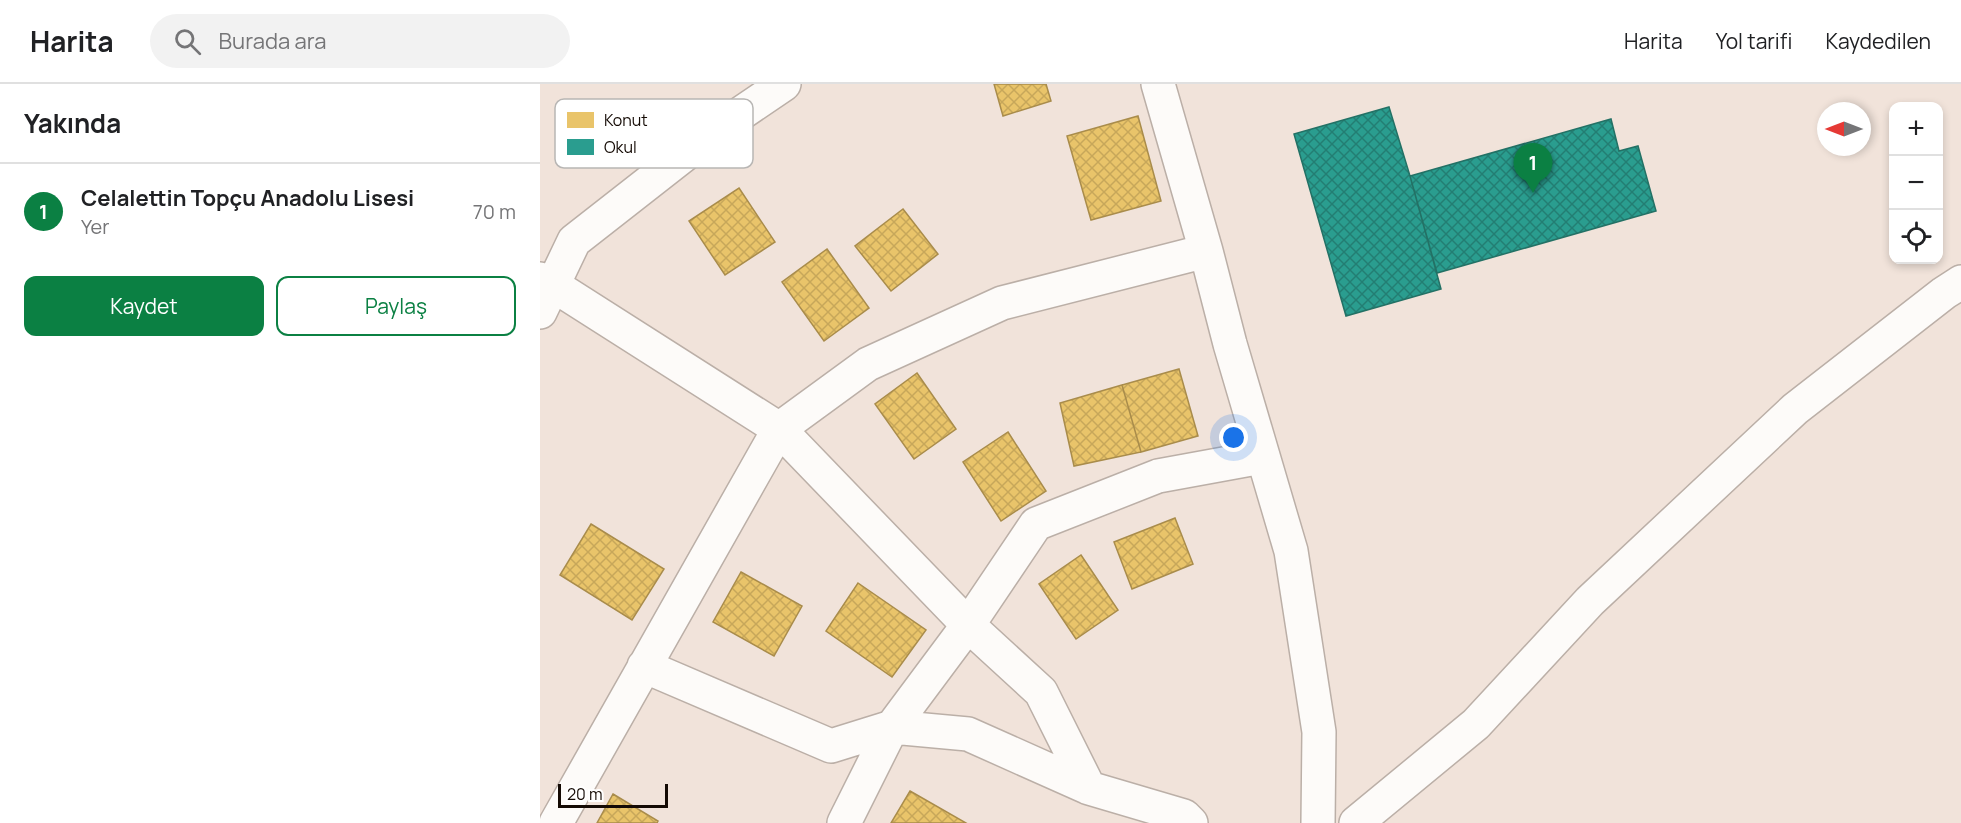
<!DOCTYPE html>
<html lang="tr">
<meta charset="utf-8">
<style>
body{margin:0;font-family:Manrope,sans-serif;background:#f2f2f2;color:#202124}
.controls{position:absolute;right:18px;top:18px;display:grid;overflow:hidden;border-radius:12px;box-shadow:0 3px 9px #0003}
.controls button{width:54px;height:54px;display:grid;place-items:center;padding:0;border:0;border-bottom:2px solid #e0e0e0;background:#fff;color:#202124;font:30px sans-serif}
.compass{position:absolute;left:1277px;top:18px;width:54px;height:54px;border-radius:50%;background:#fff;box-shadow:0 3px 9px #0003;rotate:270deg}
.scale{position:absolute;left:18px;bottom:15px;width:110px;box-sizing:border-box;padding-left:6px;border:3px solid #140a04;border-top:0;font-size:16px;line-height:21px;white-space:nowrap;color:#140a04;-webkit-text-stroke:4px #fff;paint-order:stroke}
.you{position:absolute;left:694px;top:354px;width:21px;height:21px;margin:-15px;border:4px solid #fff;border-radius:50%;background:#1a73e8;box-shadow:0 0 0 9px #1a73e833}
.badge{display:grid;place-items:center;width:39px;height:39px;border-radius:50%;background:#0b8043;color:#fff;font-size:20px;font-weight:700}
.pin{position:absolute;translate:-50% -50px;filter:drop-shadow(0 2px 3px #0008)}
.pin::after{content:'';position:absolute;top:32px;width:21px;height:18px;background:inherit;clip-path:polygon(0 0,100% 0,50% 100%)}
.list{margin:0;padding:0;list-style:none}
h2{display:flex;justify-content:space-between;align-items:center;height:78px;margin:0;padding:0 24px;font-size:26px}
h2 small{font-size:20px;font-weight:400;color:#757577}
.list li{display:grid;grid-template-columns:39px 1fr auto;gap:18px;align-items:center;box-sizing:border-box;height:96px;padding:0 24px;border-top:2px solid #e0e0e0}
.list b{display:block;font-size:22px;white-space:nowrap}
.list p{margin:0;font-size:20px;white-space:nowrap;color:#757577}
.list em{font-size:20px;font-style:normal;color:#757577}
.actions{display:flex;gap:12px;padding:18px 24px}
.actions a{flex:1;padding:14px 0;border:2px solid #0b8043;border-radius:12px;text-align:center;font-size:21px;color:#0b8043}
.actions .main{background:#0b8043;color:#fff}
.icon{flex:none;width:33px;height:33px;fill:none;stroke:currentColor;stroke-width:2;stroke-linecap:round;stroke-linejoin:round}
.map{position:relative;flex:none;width:1421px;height:739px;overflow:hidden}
header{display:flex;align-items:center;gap:36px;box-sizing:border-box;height:84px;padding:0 30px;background:#fff;border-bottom:2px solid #e0e0e0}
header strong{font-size:28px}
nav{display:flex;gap:33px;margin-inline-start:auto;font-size:21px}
.search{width:420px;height:54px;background:#f2f2f2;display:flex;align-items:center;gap:15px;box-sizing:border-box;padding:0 21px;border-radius:33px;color:#757577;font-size:22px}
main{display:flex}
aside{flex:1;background:#fff}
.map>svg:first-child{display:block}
.homes{fill:url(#homes-cross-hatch);stroke:#a98c4b;stroke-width:1.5}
.schools{fill:url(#schools-cross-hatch);stroke:#237165;stroke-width:1.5}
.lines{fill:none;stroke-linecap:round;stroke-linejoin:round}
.minor-casing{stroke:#bbafa7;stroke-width:36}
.minor{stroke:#fdfbf9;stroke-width:33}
.key{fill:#fff;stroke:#b8b6b4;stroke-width:1.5}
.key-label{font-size:16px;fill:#140a04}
</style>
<header>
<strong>Harita</strong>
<div class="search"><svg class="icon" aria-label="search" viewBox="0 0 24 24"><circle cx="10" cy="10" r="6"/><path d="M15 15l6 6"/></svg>Burada ara</div>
<nav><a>Harita</a><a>Yol tarifi</a><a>Kaydedilen</a></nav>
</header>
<main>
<aside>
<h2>Yakında<small></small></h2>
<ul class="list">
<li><span class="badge">1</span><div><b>Celalettin Topçu Anadolu Lisesi</b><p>Yer</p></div><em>70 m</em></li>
</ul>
<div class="actions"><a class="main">Kaydet</a><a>Paylaş</a></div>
</aside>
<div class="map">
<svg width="1421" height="739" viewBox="0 0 1421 739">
<defs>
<pattern id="homes-cross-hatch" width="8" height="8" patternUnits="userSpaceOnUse" patternTransform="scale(1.5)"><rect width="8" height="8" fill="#e9c46a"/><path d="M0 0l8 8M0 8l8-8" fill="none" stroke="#c7a75a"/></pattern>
<pattern id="schools-cross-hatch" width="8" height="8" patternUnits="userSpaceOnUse" patternTransform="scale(1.5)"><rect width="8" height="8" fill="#2a9d8f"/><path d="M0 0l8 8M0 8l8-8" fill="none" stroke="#237e73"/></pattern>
</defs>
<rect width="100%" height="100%" fill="#f1e3da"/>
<path class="homes" d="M454,0h52l5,17 -48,15z
M598,32l23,85 -70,19 -24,-84z
M199,104l36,54 -50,33 -36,-54z
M363,125l35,45 -47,37 -36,-45z
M287,165l42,59 -45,33 -42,-59z
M639,285l19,67 -57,16 -19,-67z
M377,289l39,56 -42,30 -39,-55z
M582,301l19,67 -67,14 -14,-63z
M468,348l38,59 -45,30 -38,-59z
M635,434l18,46 -61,25 -18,-47z
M51,440l73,45 -32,51 -72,-45z
M541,471l37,55 -42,29 -37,-55z
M201,488l61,34 -28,50 -61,-34z
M318,499l68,47 -34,47 -66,-46z
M370,707l56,32h-75z
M73,710l45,27 -1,2h-60z"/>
<path class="schools" d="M849,23l21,69 31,113 -95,27 -52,-182z
M1071,35l8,32 19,-5 18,65 -219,62 -27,-97z"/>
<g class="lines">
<g class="minor-casing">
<path id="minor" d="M618,0l48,167 24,93 61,207 28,181 -1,91
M0,195l13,6 226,144 189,196 73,67 48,96 95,28 7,7
M0,228l34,-71 138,-108 72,-49
M104,582l187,80 61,-19 76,7 121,54
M16,739l223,-394 89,-65 134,-61 204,-52
M304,739l48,-96 76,-102 68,-101 122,-48 104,-19
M816,739l120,-99 114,-123 205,-192 149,-116 17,-11"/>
</g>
<use href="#minor" class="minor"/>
</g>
<rect x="15" y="15" width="198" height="69" rx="9" class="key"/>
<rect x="27" y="28" width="27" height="16" fill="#e9c46a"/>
<rect x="27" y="55" width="27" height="16" fill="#2a9d8f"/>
<g class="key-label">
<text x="64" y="42">Konut</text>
<text x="64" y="69">Okul</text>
</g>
</svg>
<div class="controls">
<button>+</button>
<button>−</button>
<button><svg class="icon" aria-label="locate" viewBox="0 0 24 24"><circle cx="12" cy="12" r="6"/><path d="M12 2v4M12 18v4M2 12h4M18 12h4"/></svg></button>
</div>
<svg class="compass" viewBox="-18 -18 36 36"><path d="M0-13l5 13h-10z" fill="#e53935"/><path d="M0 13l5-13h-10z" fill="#757577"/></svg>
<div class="scale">20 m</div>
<div class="you"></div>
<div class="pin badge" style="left:993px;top:109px">1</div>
</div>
</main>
